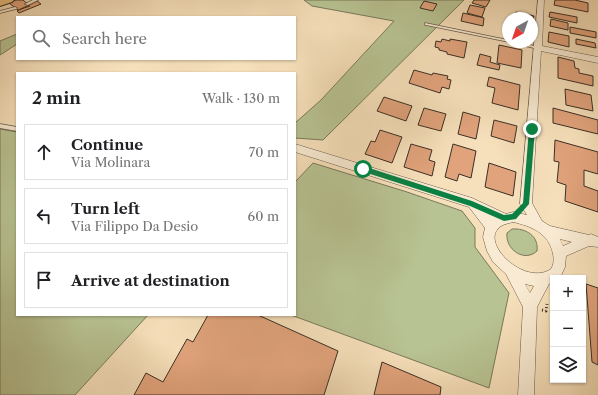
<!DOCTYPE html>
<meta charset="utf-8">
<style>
body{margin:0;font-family:"Libre Caslon Text",serif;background:#f2f2f2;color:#202124}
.controls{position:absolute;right:12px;bottom:12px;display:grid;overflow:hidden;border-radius:0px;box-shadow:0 1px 3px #0004}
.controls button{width:36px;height:36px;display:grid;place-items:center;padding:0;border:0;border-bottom:1px solid #e0e0e0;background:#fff;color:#202124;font:20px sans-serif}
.compass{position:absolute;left:502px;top:12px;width:36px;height:36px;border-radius:50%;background:#fff;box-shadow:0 1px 3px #0004;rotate:220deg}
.stop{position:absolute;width:12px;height:12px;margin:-9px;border:3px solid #0b8043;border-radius:50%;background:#fff}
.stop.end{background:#0b8043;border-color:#fff;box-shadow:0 1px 4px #0008}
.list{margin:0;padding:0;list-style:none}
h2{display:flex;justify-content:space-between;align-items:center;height:52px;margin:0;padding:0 16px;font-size:17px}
h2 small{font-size:13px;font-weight:400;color:#757577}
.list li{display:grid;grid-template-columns:26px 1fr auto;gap:12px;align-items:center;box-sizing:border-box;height:56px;margin:0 8px 8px;padding:0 8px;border:1px solid #e0e0e0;border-radius:0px}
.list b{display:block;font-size:15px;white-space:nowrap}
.list p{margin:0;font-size:13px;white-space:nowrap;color:#757577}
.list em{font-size:13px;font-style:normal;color:#757577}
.icon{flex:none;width:22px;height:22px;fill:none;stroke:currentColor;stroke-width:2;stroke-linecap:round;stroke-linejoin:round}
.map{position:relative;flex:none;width:598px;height:395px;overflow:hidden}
.search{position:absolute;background:#fff;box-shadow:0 1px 3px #0004;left:16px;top:16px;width:280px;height:44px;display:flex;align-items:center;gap:10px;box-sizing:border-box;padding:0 14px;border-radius:0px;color:#757577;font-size:15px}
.panel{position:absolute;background:#fff;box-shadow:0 1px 3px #0004;left:16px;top:72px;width:280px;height:244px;border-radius:0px}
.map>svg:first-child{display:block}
.green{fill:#b8c393;stroke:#79795c}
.building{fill:#e1a37c;stroke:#3a2f25}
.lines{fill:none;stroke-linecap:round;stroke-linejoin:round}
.service-casing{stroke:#695b4a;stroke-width:1.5}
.minor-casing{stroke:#695b4a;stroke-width:1}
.trunk-casing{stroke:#3a2f25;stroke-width:2}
.path{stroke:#3a2f25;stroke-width:3;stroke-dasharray:1 2.5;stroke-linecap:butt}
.service{fill:#f9ebd3;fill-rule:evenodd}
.minor{fill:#f9ebd3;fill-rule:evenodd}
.trunk{fill:#ebc07e;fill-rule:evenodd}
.route{fill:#0b8043}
</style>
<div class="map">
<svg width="598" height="395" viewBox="0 0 598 395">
<rect width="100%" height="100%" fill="#f6e0bb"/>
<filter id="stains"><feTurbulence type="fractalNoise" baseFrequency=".005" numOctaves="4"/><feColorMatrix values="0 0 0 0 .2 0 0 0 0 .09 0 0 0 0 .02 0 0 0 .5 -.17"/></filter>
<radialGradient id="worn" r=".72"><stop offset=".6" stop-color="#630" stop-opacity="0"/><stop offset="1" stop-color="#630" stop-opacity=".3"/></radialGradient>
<path class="green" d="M304,0h160l-141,140 -28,-2v-15l26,-23 73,-79 -82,-15z
M17,34v10l-17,11v-14z
M0,129l17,3v183h131l-73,80h-75z
M313,163l94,29 55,19 13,17v19l34,46 -20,95 -198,-73h4v-133z
M512,229c14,-1 27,7 25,22 -13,12 -32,-2 -30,-18z"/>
<path class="building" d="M16,0h7l7,6 -12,4 -9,-7z
M474,0h16l-4,7 -14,-4z
M555,0h20l13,3v9l-34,-7z
M37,1l4,3 -22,9 -2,-2z
M424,1l13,3 -4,7 -13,-3z
M470,5l15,3 -3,9 -15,-4z
M516,12l18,4 -2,9v-7h-18z
M550,12l27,5v6l-28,-6z
M463,13l21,5 -1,8 -22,-5z
M551,19l17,4v7l-18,-4z
M570,27l26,5v6l-26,-5z
M549,32l20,4v11l-21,-5z
M442,39l8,2v-2l17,3 -3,16 -17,-4v-2l-8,-2v-2l-4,-1 1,-6 5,1z
M576,39l19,4 1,5 -20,-4z
M499,45l23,5 -1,18 -24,-5z
M480,54l11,3 -1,5 10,3 -1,5 -22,-5z
M558,57l16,4 1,7 4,1v4l14,3v10l-35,-8z
M414,70l18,5 1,-2 15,3 -1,3 4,1 -2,9 -7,-2 -2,6 -31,-10z
M489,77l31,8 -2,25 -26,-7 3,-15 -8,-2z
M565,89l26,6 2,16 -27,-6z
M384,97l28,9 -6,15 -29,-10z
M424,108l22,6 -5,17 -23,-6z
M553,108l45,12v14l-45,-11z
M463,112l17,5 -4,22 -18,-5z
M494,120l23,6 -3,17 -23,-7z
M380,130l22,7 -10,26 -27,-9 6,-13 4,1z
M555,140l43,12v22l-14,-4v16l14,5v21l-33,-11 1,-16 -9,-3 2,-20 -5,-1z
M411,144l21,6 -3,10 6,2 -3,14 -28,-9z
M453,144l23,7 -5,27 -12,-4 -2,7 -12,-4z
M489,163l27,9 -3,24 -28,-9z
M586,284l12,4v77l-6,-3z
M208,315h50l80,36 -14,44h-190l12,-22 17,9 24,-43 6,3z
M382,362l59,25 -1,8h-66z"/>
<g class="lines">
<g class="service-casing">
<path id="service" d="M33,0h5l-10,5 -3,-1z
M15,7l2,1 -1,1 -16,4v-2z
M425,23l83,17 1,2 -83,-17h-1z
M509,42h7l23,5 1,1 -2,1z
M0,124l17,3v4l-17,-3z"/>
</g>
<g class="minor-casing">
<path id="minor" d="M538,0h6l-2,46 56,11v6l-57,-12 -9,152 10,18 8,5 39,9 2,-1 7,3v10l-9,-1 -23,10 -1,11 -5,11h-7v4l-4,2 -12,23 -3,88h-16l5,-88 -17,-33 -13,-12 -6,-11 -4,-14 2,-9 -16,-21 -174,-55v-8l177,54 34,16 7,-2 14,3 -7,-11zM513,222c18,4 36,11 40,32 1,5 1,10 -2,15 -25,17 -67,-22 -54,-39 4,-6 10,-6 16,-8zM560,239l12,3 -9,4zM525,284l9,2 -4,7z"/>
</g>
<g class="trunk-casing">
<path id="trunk" d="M0,0h14l-2,2 -12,4z"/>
</g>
<path class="path" d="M542,310l4,1 1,-7"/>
<use href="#service" class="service"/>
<use href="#minor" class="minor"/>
<use href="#trunk" class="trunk"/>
</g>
<path class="route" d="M532,127l3,2 -6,75 -13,15 -12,2 -34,-15 -109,-35 -1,-2 3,-3 109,35 32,14 8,-1 11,-11 6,-74z"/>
<rect width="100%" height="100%" filter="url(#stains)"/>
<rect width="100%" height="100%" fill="url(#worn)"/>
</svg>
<div class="controls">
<button>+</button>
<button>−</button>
<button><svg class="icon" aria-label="layers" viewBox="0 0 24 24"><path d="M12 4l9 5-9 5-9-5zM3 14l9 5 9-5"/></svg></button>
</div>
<svg class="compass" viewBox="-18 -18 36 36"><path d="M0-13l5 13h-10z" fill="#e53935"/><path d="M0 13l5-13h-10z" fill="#757577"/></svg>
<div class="stop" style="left:363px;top:169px"></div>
<div class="stop end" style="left:532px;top:129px"></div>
<div class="search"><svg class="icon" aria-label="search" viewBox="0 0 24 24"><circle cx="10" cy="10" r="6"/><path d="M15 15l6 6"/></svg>Search here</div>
<section class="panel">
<h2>2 min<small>Walk · 130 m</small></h2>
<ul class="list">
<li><svg class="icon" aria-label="ahead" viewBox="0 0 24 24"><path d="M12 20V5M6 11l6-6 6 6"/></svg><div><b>Continue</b><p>Via Molinara</p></div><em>70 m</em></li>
<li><svg class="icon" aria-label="left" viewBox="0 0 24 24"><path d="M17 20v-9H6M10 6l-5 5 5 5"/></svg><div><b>Turn left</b><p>Via Filippo Da Desio</p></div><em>60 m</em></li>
<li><svg class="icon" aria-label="arrive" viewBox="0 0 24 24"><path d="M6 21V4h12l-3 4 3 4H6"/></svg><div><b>Arrive at destination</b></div></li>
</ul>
</section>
</div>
